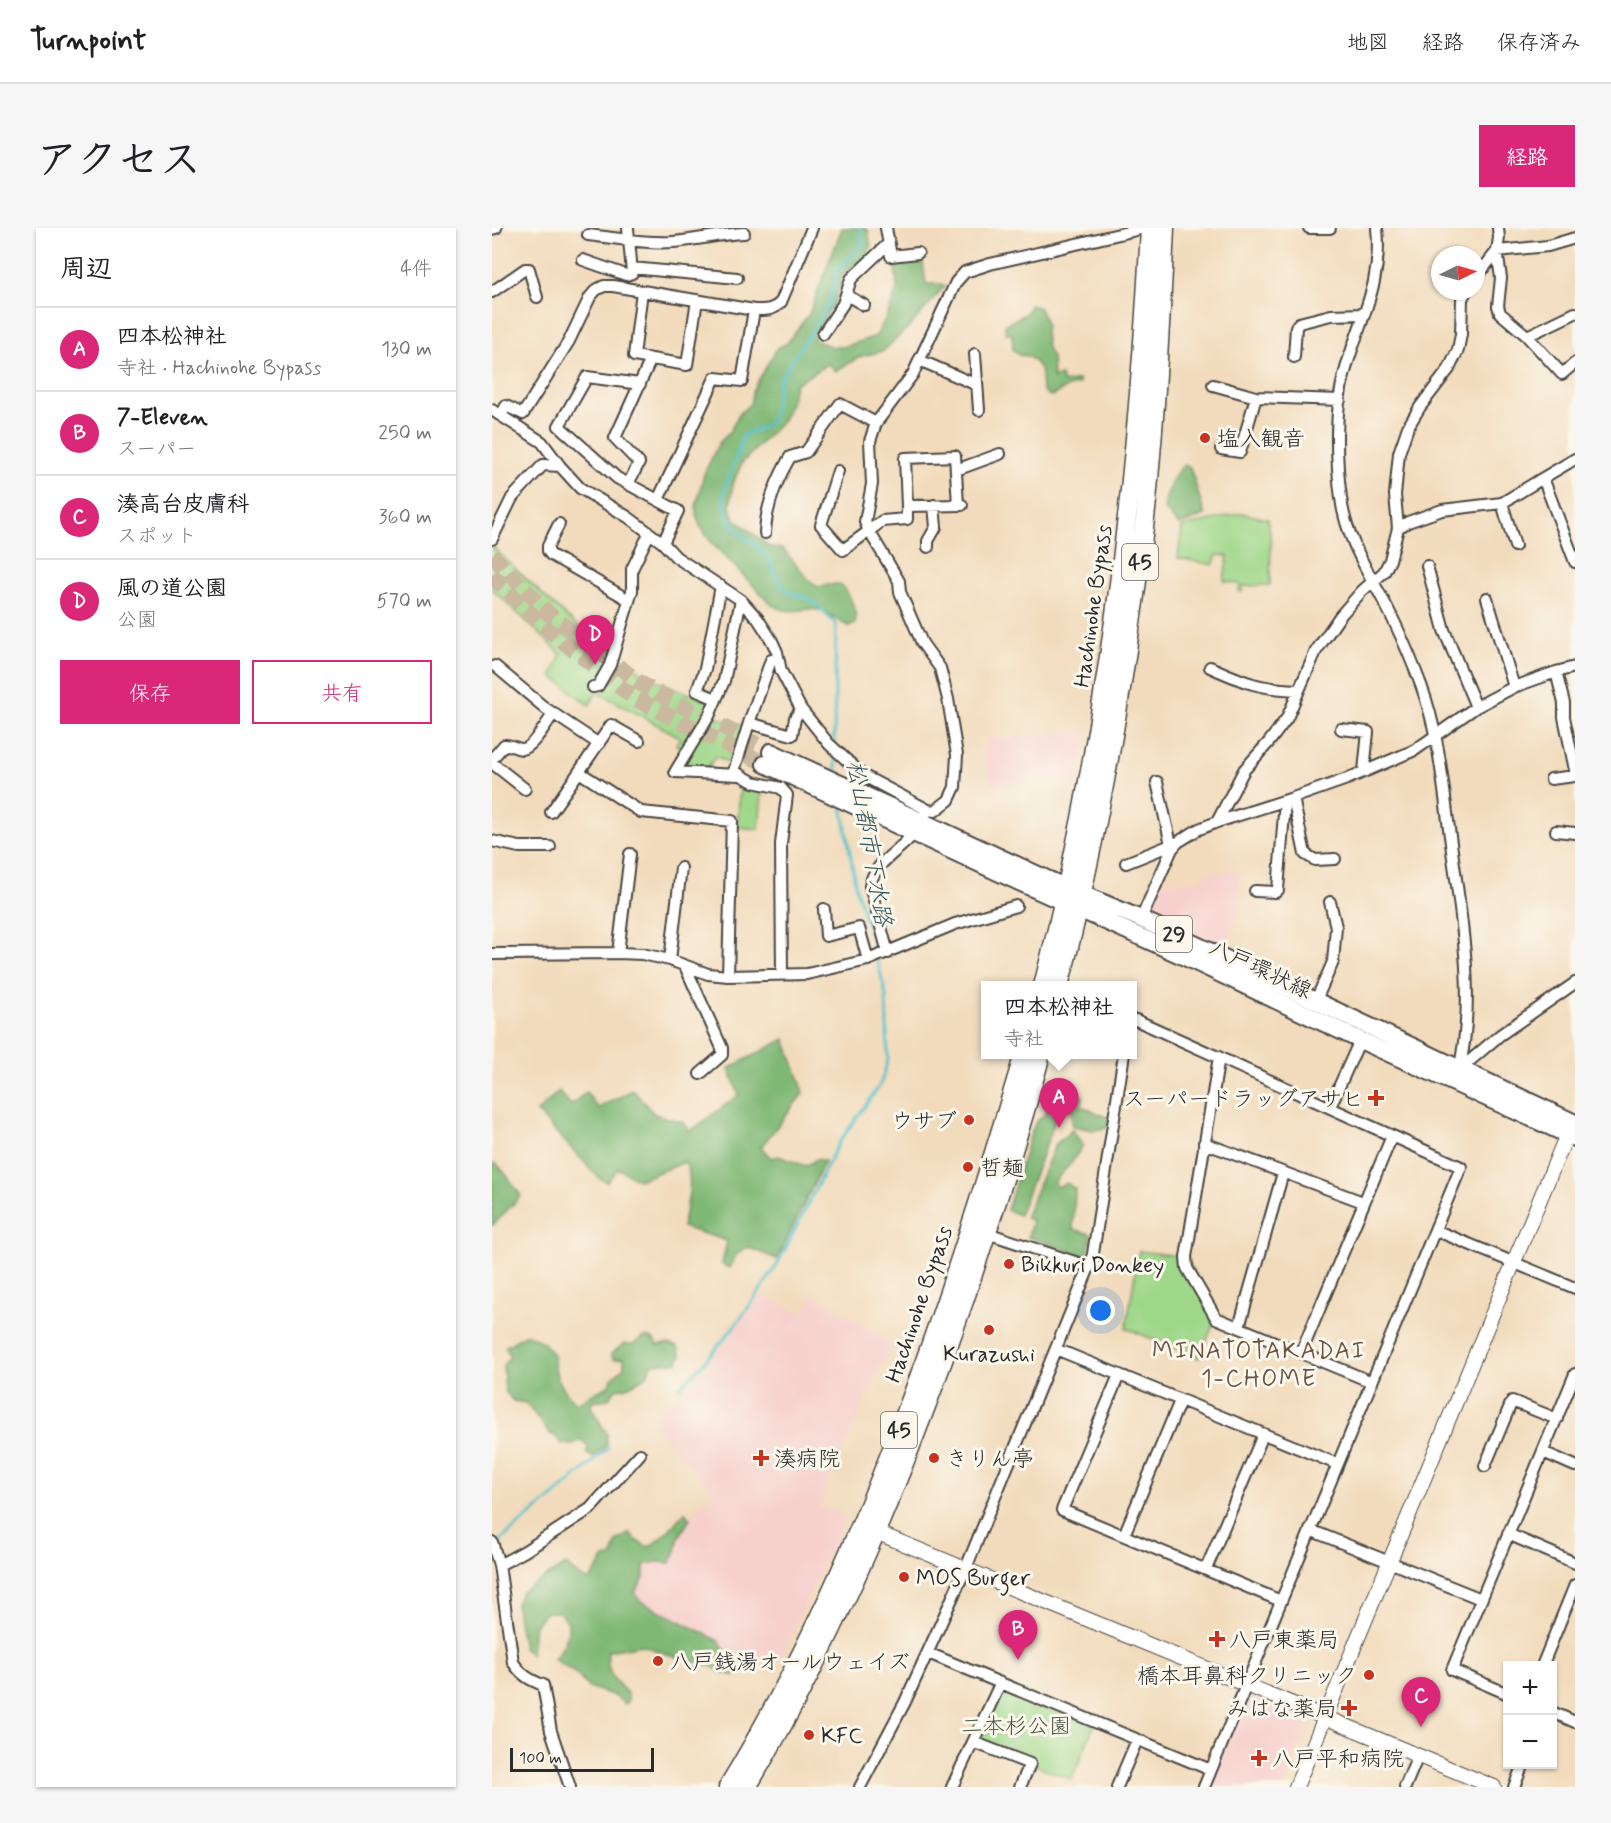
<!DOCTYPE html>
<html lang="ja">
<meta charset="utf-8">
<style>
body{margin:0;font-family:Mynerve,"Klee One",sans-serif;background:#f6f6f6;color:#202124}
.controls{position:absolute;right:18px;bottom:18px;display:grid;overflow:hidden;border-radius:0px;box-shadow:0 2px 4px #0004}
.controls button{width:54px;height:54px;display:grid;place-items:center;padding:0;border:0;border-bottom:2px solid #e0e0e0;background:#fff;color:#202124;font:30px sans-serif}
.compass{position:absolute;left:939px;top:18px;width:54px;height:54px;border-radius:50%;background:#fff;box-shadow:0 2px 4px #0004;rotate:85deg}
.scale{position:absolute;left:18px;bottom:15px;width:144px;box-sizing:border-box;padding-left:6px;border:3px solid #2b2b2b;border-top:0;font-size:16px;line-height:21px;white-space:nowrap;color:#2b2b2b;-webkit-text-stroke:4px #fbf7ec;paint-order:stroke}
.you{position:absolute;left:609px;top:1083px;width:21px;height:21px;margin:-15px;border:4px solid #fff;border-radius:50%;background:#1a73e8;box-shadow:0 0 0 9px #1a73e833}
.badge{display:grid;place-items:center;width:39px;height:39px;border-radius:50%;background:#db2777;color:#fff;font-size:20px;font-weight:700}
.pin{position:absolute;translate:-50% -50px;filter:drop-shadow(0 2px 3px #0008)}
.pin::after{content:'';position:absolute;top:32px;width:21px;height:18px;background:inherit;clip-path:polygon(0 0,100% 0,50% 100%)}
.popup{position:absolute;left:489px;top:753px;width:156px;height:78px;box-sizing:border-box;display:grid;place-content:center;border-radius:0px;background:#fff;filter:drop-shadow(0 2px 4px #0005);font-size:20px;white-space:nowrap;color:#757577}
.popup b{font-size:22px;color:#202124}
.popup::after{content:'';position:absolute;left:50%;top:100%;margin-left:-12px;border:12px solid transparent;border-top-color:#fff}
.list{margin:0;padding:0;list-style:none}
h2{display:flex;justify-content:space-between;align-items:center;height:78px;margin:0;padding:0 24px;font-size:26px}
h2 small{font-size:20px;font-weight:400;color:#757577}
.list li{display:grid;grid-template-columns:39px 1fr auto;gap:18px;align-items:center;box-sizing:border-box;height:84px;padding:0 24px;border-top:2px solid #e0e0e0}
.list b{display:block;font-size:22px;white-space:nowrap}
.list p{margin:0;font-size:20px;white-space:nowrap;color:#757577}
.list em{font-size:20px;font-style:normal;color:#757577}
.actions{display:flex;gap:12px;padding:18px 24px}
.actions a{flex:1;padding:14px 0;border:2px solid #db2777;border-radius:0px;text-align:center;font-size:21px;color:#db2777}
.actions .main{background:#db2777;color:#fff}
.map{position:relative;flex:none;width:1083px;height:1559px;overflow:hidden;border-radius:0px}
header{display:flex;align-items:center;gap:36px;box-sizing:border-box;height:84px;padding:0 30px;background:#fff;border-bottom:2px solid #e0e0e0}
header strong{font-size:28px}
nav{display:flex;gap:33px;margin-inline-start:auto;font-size:21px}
.intro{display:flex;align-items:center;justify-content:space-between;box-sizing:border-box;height:144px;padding:0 36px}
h1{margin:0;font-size:42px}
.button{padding:15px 27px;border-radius:0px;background:#db2777;color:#fff;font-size:21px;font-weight:700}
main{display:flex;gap:36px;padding:0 36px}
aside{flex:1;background:#fff;border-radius:0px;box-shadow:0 2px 4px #0004}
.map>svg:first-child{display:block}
.built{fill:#f7d0cd}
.green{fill:#9fd789;stroke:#65815a;stroke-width:1.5}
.forest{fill:#7fb875;stroke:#557250;stroke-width:1.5}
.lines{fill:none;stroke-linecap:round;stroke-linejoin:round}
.stream{stroke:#53c1cc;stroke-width:3}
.primary-tunnel{stroke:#cab89f;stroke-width:16;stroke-dasharray:16 8;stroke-linecap:butt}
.minor-casing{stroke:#494541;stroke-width:14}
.tertiary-casing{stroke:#494541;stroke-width:16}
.primary-casing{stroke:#494541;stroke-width:20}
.trunk-casing{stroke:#494541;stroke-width:21}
.minor{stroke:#fff;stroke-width:10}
.tertiary{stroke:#fff;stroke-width:14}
.primary{stroke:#fff;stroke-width:16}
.trunk{stroke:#fff;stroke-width:18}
.poi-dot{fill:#c8321e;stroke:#fbf7ec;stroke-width:2}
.labels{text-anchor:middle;stroke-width:6;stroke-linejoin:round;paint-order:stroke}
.shield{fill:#fbf7ec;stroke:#696865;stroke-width:1.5}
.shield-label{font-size:21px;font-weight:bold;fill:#2b2b2b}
.poi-label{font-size:22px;fill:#2b2b2b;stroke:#fbf7ec;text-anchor:start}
.street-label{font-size:22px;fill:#2b2b2b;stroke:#fbf7ec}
.park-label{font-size:22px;fill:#485642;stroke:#fbf7ec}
.water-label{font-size:24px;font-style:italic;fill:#37585b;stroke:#fbf7ec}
.neighbourhood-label{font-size:24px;letter-spacing:1.5px;fill:#6c5342;stroke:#fbf7ec}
</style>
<header>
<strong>Turnpoint</strong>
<nav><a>地図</a><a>経路</a><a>保存済み</a></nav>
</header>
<div class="intro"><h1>アクセス</h1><a class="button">経路</a></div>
<main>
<aside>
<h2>周辺<small>4件</small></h2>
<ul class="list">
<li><span class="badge">A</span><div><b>四本松神社</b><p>寺社 · Hachinohe Bypass</p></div><em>130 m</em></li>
<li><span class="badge">B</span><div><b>7-Eleven</b><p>スーパー</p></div><em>250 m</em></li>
<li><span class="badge">C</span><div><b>湊高台皮膚科</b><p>スポット</p></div><em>360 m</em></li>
<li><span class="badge">D</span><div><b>風の道公園</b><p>公園</p></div><em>570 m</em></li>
</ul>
<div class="actions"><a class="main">保存</a><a>共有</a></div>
</aside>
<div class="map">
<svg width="1083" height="1559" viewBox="0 0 1083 1559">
<rect width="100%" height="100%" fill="#fbf7ec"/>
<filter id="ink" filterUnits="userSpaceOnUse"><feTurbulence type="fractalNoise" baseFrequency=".0167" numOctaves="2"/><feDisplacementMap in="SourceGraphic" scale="12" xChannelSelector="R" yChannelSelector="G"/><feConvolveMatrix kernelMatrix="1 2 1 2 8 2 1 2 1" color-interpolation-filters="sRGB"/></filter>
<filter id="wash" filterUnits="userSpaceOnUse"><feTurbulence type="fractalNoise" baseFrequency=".008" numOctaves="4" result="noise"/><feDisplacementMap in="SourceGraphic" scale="24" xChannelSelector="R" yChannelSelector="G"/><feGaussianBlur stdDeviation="1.35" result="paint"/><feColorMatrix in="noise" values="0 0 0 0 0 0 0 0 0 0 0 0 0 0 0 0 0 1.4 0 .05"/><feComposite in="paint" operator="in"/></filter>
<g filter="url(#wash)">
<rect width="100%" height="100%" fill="#f2dbbc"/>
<path class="built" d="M595,502l-11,53 -38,-4 -27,5 -20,1 -8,-45z
M745,642l4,35 -15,42 -78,-36 13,-28 42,-3v-6z
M321,1066l81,51 -9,13 -24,51 -42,97 27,10 -71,154 -154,-73 72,-86 23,-16 -66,-74 54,-52 58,-74 41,19z
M759,1468l54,23 3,9 -24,59h-75l38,-89z"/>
<path class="green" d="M750,285l26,6 3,24 -1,42 -27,1 -1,6 -3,-1 1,-7 -16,-3 4,-25 -11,-1 -4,10 -35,-7 4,-31z
M0,318c50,48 99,99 160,132 19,10 40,16 59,25l-4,10 26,11 14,1 -14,42 -4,-4 -13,-7 -10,14h-16l-5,-7 5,-10 -14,-8 4,-8 -81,-44 -3,1 -7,11 -37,-29 9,-22 -69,-65z
M248,562l22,1 -3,38 -22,-2z
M647,1023l47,6 30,61 -17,40 -73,-30z
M508,1456l95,39 -23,56 -99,-37z"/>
<path class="forest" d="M350,0h22l4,2 3,17 -5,9 -24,20 -7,25 -20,33 -1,6 19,7h11l32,-11 11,-20 10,-27 -2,-26 22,-2 6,2 3,21h15l4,2 -33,38 -29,27 -24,6 -23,14 -8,-7 -33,20 -3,16 -9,20 -41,43 -9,20 -3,24 5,12 35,28 13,2 25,30 10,8c5,-1 14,-3 20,-3 10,2 20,30 17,39l-6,3c-11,-4 -18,-13 -30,-16 -20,-4 -25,7 -47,-5l-62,-64 -10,-15 -4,-12v-8l8,-32 15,-31 10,-10 10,-19 12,-11 1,-12 25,-43 10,-5 22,-29z
M539,77l9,3 6,16 -1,9 2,15 5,10 1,20 8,-2 2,7 16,-3v4l-11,3 -16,9c-17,-4 -7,-17 -13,-29 -2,-4 -8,-8 -11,-11l-9,-1 -6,-5 -1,-16 -6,-1 -1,-8 20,-11z
M692,237l6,2 15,48 -26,10 -15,-16c2,-15 8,-34 20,-44z
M293,811l19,53 -43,55 10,11 7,-2 28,10 11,-7 8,2 -48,98 -30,-12 -11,8 -6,13 -8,-4 5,-23 -45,-14c4,-20 13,-46 3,-65l-46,18 -21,-12 -11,14 -8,-4 -62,-66 22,-21 12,14 15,-13 12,16 35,-18 21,24 28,8 8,9 49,-36 -10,-27z
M568,861l23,7 -2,10 28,12 -2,10 -13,2 -22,-4v-14l-12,-4 -41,107 -12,-5 22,-71 7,-18 8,-5 11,-25z
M580,902l11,15 -11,17 -18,20 4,5 9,-4 8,6 -2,40 18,5 -3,20 -4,2 -56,-19 4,-17 -7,-2 30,-73z
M4,935l12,14 13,19 -29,30v-60z
M34,1106l17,8 11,14c-1,18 9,36 23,47l31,-17 4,-8 12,-11v-9l-10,1 -3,-5 13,-10h9l11,-7 9,2 5,6 11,-1 9,3 3,9 -4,7c-9,-1 -16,1 -25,1l-6,13 -19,10 -11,2 -8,10 -16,2 -1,6 16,27v11l-14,12 -6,-3 1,-8 -7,-6 -9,5 -10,-1 -9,-10 -2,1 -25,-32 -13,-2 -8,-10 -2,-25 7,-10 -5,-9z
M193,1284l5,7 -11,18 -3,14 -6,12 -14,-1 -12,3v13l-9,14 4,8 80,41 7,10 31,15 -3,5 -15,2 -4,3 -15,-4 -9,-6 -38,-10 -31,-11 -34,6c-2,22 5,28 20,43v6l-3,4 -10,-8 -27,-9 -12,-13 -22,-15c10,-13 15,-21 14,-37l-9,-10h-13l-12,14 -3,28 -8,-6 -5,-27 -2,-17 5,-12 45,-27 12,10 11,6 16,-23 7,-1 5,-16 13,-8 7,8 11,6c17,-8 24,-22 37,-35z"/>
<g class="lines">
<path class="stream" d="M342,517l2,-121 -26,-25 -20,-6 -9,-7 -15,-31 -24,-20 -12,-13 -5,-15 -2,-13 21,-59c7,-4 15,-6 22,-10 12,-8 8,-33 14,-46l49,-74 8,-35 25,-24 -1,-18
M343,527l2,20
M350,577l14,83 20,65
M187,1160c38,-36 70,-79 98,-123l61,-121 42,-59 8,-25 -2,-65 -9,-35
M4,1316l65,-54 47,-42"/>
</g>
</g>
<g filter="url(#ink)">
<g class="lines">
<path class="primary-tunnel" d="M0,327l57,59 94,71 128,67
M0,347l48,48 94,75 131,66"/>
<g class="minor-casing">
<path id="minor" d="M394,0l5,28 27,-3
M817,0h21
M885,0c6,57 -18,92 -32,144 -11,37 -9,89 -4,126 4,36 24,69 41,100 15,27 28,58 39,87 18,48 22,100 29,151 10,76 27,158 9,234
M1006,0l1,10 -2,13 4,27 -3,28 2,7 27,23 35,38 13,-11
M0,1l4,-1
M96,7c29,3 57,9 85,7 24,-2 47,-8 71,-9
M91,32l43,15 6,-2 -4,-45
M140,40l105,10
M984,50l21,-27 51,-5 27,-8
M150,63l-8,65 53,9 10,-65
M0,64l33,-23h4l8,28
M354,67l18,10
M331,106l20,-30 8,-25 38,-36
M1035,108l48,-23
M483,126l4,56
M802,129l2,-30 3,-4 32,-8 33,-1
M427,132l58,25
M148,156l-53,-7 -28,49 58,52 61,33 -15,32
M721,157l43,12 84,3
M0,182l50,32 18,24 20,22 48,29 35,26 13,14 65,43 17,19 14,22 5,11 4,19 20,38 28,35 35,32 64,34
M9,187l5,-9 17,8 46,-73 21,-44 6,-7 8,-4h9l141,24c11,0 19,1 27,-8l31,-74
M729,221l19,3 16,-55
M464,242l44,-16
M346,243l-17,54 22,25 26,-19 -4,-9 7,-38 -2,-43 6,-18 37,-49 43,-92 9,-10 25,-8 155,-36
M1051,250l32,-19
M136,256l11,-21 -24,-25 36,-79
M166,272l57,-122 27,3 12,-71
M1010,275l13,43
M415,278l-2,-48 50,-2 3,49
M67,296l-11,22v5l3,4 78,45
M906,300l10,-6 34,-12 60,-7 41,-25 32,84
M273,305c1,-28 11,-52 25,-76l16,-5 34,-48 36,19
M0,311l20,-41 31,-33 17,1
M436,319v-6l8,-14 -2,-22
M935,338l17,64 32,77
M995,370l27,89
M3,438l50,42 54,36
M718,439c36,16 50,22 89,23
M1064,444l8,31v14l11,53
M101,459l5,-1 12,-21 12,-41 10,-33v-22l17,-35
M224,471l-19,-8 8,-22 16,-83
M257,495l22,-63
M849,501l27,3 -4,39
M147,513l-28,-16 -32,47 62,40 91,9 -4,155
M0,531l12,-14c8,-1 11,4 18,4 9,1 26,-28 32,-36
M0,535l33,26
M247,547l-64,-3 34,-56 15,-35 17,-81
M1059,551l24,-3
M665,554l15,67
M801,570l12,56 10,6 20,-1
M59,584l28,-40
M433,587l3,-5 7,1 14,-11 6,-13 2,-32 -9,-56 -8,-31 -18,-25 -22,-51 -1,-11 -30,-50 13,-10 25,-2v-13l55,-1
M725,594l27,-52 25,-28 18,-24 29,-67 24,-35 22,-25 22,-19 6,-12 8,-32 -3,-33 4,-42 9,-26 12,-20 29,-38 9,-19 3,-16 1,-35 4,-8
M1064,603l19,2
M0,613l27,6h31
M634,635l45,-18
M763,663l21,1 2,-2 7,-89
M332,681l2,27 33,-8 9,32
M649,691l31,-70 6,-7 21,-13 18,-7 76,-24 54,-19 68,-29 61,-43 38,-20 42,-15 19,-5
M126,725l12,-99
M396,725l-18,-67c4,-26 34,-36 48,-58
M0,726l126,-1 24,1 28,6 38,14 20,2 79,-2 61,-14 87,-36 61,-18
M178,732l11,-92
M193,738l37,82v7l-22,19
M290,747l-1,-131 6,-49 -6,-7 -28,-6 -19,-11 15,-48 43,12 3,-17 6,-9
M824,772l17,-38 3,-35 -6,-25
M640,793l4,-1 325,147 -257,620
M727,829l-33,200 1,11 29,50 156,64
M967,842l41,-35 75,-52
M838,879l30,-67
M712,915l159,59
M943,1002l140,58
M495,1005l103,34
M747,1099l44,-154
M564,1121l281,115
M809,1125l91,-217
M627,1147l-57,135 219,91
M1051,1224l32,14
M993,1238l27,-65 45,18
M818,1302l171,69
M1016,1306l67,29
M632,1307l56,-134
M0,1314l7,23 14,97c8,13 17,18 30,23l8,46 19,56
M7,1337l26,-14 65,-42 50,-55
M714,1341l57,-134
M436,1425l283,117
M1050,1438l33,-81
M1016,1466l-56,-24 123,-296
M1060,1484l23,10
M481,1514l57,22 -10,23
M368,1559l45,-85 61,-134 126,-308 32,-206
M460,1559l48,-103
M625,1559l20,-47
M913,1559l13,-31
M1022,1559l9,-23"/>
</g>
<g class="tertiary-casing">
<path id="tertiary" d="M374,1300l628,259
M804,1559l274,-660"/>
</g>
<g class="primary-casing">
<path id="primary" d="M279,524l278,128 92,39 434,204
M273,536l252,117 170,77 173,82 215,98"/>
</g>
<g class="trunk-casing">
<path id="trunk" d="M551,758c64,-249 94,-502 107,-758
M567,758c29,-109 50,-219 67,-329 8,-56 17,-111 22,-167 8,-87 13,-174 17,-262
M236,1559c137,-226 221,-481 296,-733
M255,1559c92,-153 160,-321 218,-489 27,-81 54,-162 76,-244"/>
</g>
<use href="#minor" class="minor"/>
<use href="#tertiary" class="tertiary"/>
<use href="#primary" class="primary"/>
<use href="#trunk" class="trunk"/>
</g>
</g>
<g class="poi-dot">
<circle cx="713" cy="210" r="6"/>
<path d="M881 861h6v6h6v6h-6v6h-6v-6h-6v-6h6z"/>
<circle cx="477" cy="892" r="6"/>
<circle cx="476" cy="939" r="6"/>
<circle cx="517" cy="1036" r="6"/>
<circle cx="497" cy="1102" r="6"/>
<path d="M266 1221h6v6h6v6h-6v6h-6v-6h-6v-6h6z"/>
<circle cx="442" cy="1230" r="6"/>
<circle cx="412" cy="1349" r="6"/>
<path d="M722 1402h6v6h6v6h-6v6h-6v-6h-6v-6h6z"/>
<circle cx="166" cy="1433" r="6"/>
<circle cx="877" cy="1447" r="6"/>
<path d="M854 1471h6v6h6v6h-6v6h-6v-6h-6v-6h6z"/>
<circle cx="317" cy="1507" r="6"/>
<path d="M764 1521h6v6h6v6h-6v6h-6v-6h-6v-6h6z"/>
</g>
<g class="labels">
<g class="shield">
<rect x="630" y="316" width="36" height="36" rx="4.5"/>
<rect x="664" y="688" width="36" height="36" rx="4.5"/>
<rect x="389" y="1184" width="36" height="36" rx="4.5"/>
</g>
<g class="shield-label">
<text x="648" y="341">45</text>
<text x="682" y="713">29</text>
<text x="407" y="1209">45</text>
</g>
<g class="poi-label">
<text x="725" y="218">塩入観音</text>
<text x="872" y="878" text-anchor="end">スーパードラッグアサヒ</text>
<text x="465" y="900" text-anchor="end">ウサブ</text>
<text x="488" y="947">哲麺</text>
<text x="529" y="1044">Bikkuri Donkey</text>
<text x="497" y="1133" text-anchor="middle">Kurazushi</text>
<text x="282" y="1238">湊病院</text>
<text x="454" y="1238">きりん亭</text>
<text x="424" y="1357">MOS Burger</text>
<text x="737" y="1419">八戸東薬局</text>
<text x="178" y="1441">八戸銭湯オールウェイズ</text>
<text x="865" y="1455" text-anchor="end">橋本耳鼻科クリニック</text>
<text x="845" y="1488" text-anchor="end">みはな薬局</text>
<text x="329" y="1515">KFC</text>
<text x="780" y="1538">八戸平和病院</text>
</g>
<g class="street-label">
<text transform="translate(600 378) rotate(-82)" y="8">Hachinohe Bypass</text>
<text transform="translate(769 740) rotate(25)" y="8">八戸環状線</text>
<text transform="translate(426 1076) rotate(-71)" y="8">Hachinohe Bypass</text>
</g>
<g class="park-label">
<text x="524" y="1505">二本杉公園</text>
</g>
<g class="water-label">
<text transform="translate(378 615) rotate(80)" y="8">松山都市下水路</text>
</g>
<g class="neighbourhood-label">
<text x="767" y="1130">MINATOTAKADAI<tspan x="767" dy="28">1-CHOME</tspan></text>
</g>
</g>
</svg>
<div class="controls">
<button>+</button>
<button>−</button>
</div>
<svg class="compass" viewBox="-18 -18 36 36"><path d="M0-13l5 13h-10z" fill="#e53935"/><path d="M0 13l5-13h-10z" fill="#757577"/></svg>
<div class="scale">100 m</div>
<div class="you"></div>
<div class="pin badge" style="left:567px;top:900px">A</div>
<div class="popup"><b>四本松神社</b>寺社</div>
<div class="pin badge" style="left:526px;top:1432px">B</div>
<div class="pin badge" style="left:929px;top:1499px">C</div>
<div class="pin badge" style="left:103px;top:437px">D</div>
</div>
</main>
